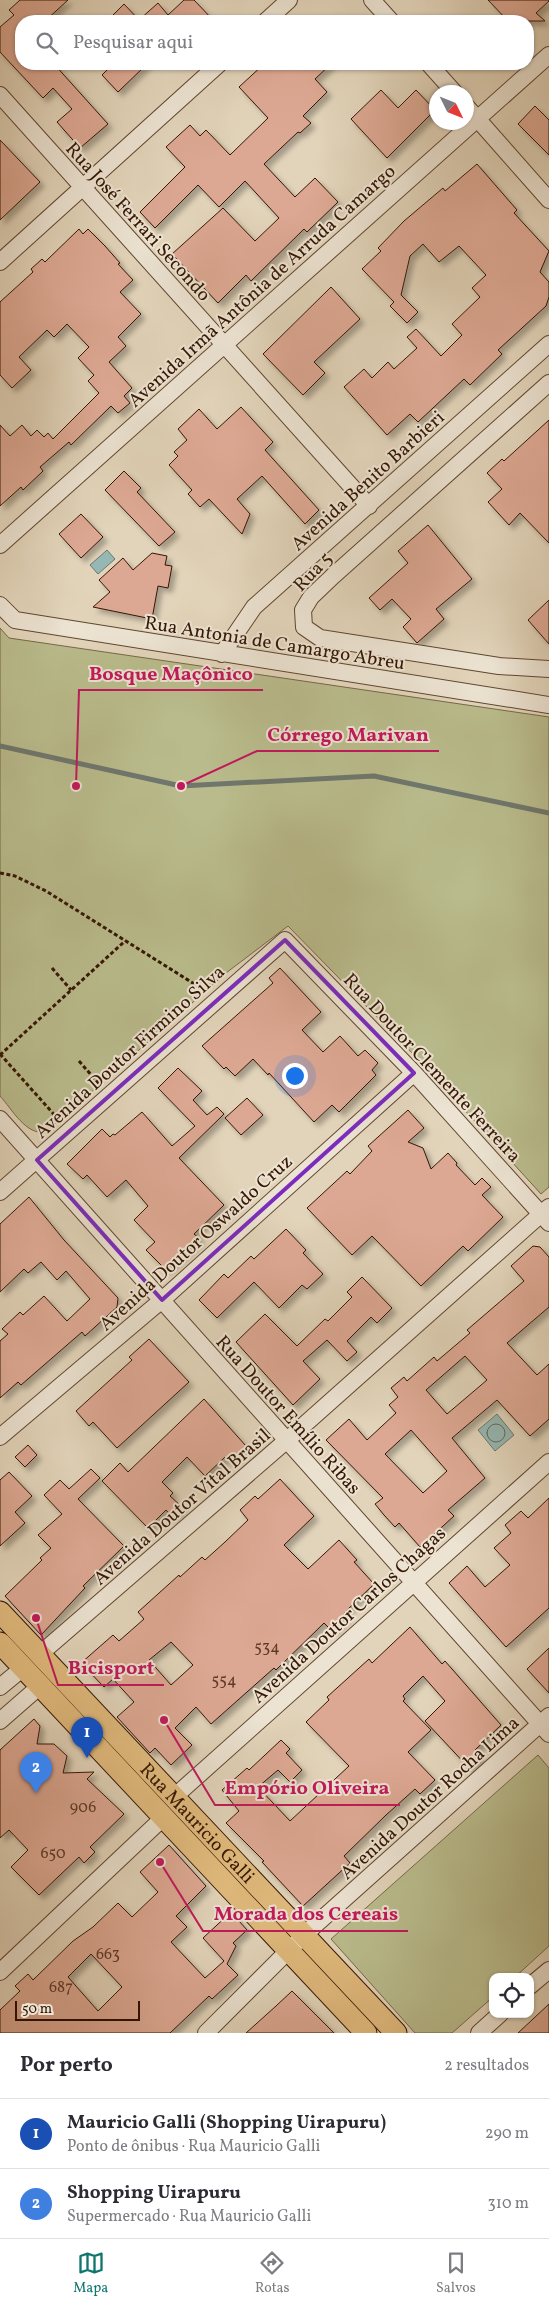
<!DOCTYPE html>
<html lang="pt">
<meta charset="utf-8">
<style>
body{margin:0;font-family:Vollkorn,serif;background:#f2f2f3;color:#2b2b33}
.controls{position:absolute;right:15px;bottom:15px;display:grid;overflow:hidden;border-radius:10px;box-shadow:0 1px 4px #0004}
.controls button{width:45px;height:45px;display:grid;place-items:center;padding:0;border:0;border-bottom:1px solid #e1e1e2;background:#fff;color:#2b2b33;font:25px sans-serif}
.compass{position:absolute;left:429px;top:85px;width:45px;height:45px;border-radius:50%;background:#fff;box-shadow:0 1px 4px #0004;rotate:133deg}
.scale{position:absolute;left:15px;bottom:12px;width:125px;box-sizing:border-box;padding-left:5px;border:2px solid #351603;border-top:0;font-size:14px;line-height:18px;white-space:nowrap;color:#351603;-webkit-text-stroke:4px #ece3d2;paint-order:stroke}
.you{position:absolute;left:294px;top:1075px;width:18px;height:18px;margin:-12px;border:4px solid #fff;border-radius:50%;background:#1a73e8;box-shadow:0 0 0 8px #1a73e833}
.badge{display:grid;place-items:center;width:32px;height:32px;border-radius:50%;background:#0f766e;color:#fff;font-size:16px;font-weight:700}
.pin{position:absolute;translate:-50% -41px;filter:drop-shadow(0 1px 2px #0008)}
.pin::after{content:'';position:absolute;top:26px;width:18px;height:15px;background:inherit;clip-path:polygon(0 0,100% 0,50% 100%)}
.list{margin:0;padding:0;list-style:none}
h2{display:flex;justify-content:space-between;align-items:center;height:65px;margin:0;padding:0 20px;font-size:21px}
h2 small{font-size:16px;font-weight:400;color:#7c7c81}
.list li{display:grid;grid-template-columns:32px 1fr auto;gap:15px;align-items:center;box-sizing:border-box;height:70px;padding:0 20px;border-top:1px solid #e1e1e2}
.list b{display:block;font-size:19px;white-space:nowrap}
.list p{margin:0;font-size:16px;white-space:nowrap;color:#7c7c81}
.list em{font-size:16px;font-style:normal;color:#7c7c81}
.icon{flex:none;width:28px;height:28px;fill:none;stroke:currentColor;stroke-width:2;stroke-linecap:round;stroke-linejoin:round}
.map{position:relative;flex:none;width:549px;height:2033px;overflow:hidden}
.search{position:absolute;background:#fff;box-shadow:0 1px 4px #0004;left:15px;right:15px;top:15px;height:55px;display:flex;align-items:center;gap:12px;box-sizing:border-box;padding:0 18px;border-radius:20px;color:#7c7c81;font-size:19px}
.sheet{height:205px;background:#fff}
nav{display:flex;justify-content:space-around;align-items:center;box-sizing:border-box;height:70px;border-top:1px solid #e1e1e2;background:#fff;font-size:14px;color:#7c7c81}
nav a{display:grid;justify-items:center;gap:2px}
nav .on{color:#0f766e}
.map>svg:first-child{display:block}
.green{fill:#b9bb8c;stroke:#776848}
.water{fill:#95b8b4;stroke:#6f776d}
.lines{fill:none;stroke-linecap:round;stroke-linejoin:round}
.shore{stroke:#65675c;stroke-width:1}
.stream{stroke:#6f776d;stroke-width:5}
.building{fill:#dda893;stroke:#351603;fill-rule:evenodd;filter:url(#shadow)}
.minor-casing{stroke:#604631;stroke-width:18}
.major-casing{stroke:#351603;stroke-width:23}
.path{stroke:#351603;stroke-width:3;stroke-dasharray:4 2.5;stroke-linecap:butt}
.minor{stroke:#ece3d2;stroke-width:16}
.major{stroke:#e1ba7d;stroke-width:21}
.marked{fill:none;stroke:#7b2cbf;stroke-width:4;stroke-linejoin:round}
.labels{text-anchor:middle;stroke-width:4;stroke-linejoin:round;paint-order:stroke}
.number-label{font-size:16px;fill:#5f3a27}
.street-label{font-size:19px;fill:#351603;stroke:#ece3d2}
.leader{fill:none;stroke:#c2185b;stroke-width:2}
.callout-dot{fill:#c2185b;stroke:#ece3d2;stroke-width:2}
.callout-label{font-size:20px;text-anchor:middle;font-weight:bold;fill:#c2185b;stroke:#ece3d2;stroke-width:4;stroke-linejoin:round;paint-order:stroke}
</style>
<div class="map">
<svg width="549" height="2033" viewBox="0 0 549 2033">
<defs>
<filter id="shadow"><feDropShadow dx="4.5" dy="4.5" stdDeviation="2.5" flood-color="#0004"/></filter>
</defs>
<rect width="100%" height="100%" fill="#e2d4ba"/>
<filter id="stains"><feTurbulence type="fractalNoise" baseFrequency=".004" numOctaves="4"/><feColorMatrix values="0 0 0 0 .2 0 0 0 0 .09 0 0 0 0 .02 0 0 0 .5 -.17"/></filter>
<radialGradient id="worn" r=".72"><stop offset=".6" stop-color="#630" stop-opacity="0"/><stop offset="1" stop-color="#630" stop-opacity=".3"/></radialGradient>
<path class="green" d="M0,628l9,10 540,79v470l-8,7 -122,-134 -131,-134 -62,47 -180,159c-20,4 -34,-23 -46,-36z
M538,1755l11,13v178l-34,31h-22v20l-41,36h-37l-84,-94z"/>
<path class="water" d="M107,550l8,9 -17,15 -8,-9z
M497,1414l17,21 -19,16 -17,-21z"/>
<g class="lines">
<path class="shore" d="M487 1433a9 9 0 1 1 18 0a9 9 0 1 1-18 0Z"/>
<path class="stream" d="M0,746l181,40 193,-10 175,37"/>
</g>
<path class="building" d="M20,0h48l-23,21h-24v43h33l54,60 -28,24 -23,-26 15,-13 -19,-21 -10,10 -43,-46v-25l14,-12 -5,-5z
M184,0h10l20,21h-107l17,-17 15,16 19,-17 10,12z
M488,0h61v1l-13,12 9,8h-37z
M113,64h34l-29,28 -16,-17z
M264,64h67l-16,15 12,13 -24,24 8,7 -11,10 -2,-1 -34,32 31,33 20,-19 23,24 -31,30 -3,-3 -53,52 -5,-6 -28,28 -46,-49 51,-46 32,33 24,-23 -34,-37 -26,26 -21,-22 -43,43 -15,-16 45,-45 -19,-20 24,-22 10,11 6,-6 24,25 38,-37 -29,-31z
M381,90l17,18 18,-18 19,20 -48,48 -36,-39z
M535,106l14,14v35l-31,-31z
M0,140l40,42 -40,38z
M477,164l40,46 -3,3 35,38 -9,21 9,10v15l-3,9 -48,44 4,4 -32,31 -6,-6 -46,43 -8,-8 -23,21 -43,-48 20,-18 8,9 16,-16 6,7 23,-21 -10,-11 9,-8 25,27 21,-21 -10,-11 28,-27 -8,-9 14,-13 -27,-29 -20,16 -16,-18 -13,12 -9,39 17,17 -11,11 -17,-17 4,-4 -32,-33 19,-18 -3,-3 26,-27 39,-33 2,3z
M79,229l4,5 5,-5 17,17 15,17 -2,1 15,16 -13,12 21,22 -23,23 8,9 -17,16 23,26 -8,8 6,7 -12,10 -7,-7 -40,39 -2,-3 -29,25 3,4 -20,19 -2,-3 -21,19v-81l10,11 12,-11 9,11 6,-6 7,7 4,-4 5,6 46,-46 -11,-12 6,-6 -16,-17 11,-11 -22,-23 -13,13 -7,-7 -28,27 12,13 -19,18 -12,-13v-73l33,-30 -2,-3 11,-10 3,3z
M331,287l29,32 -46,43 11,11 -22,22 -40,-41z
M241,407l32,35 -8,8 54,60 -14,14 -43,-48 -25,23 13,15 -8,20 -33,-35 -9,8 -12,-13 4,-4 -23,-25 9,-9 -4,-4 13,-12 -9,-11 21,-20 18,20z
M549,420v123l-29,-30 -11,12 -21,-23 14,-13 -15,-16 15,-14 2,2z
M124,471l17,17 -4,4 38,40 -16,14 -54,-56z
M81,514l22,23 -22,21 -22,-24z
M428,525l44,54 -36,30 8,10 -27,24 -14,-16 8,-8 -19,-20 -12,11 -11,-12 39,-35 -10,-12z
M152,553l15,3 -2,9 7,1 -4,22 -10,-2 -6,33 -59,-12 17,-15 -11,-12 24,-22 10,12z
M549,600v44l-21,-24z
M280,968l41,44 -19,18 21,22 17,-16 18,20 7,-6 13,13 -6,7 4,5 -37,37 -7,-7 -18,17 -45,-49 -1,2 -15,-16 -18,17 -9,-9 -2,2 -22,-23 71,-63 -4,-5z
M178,1068l24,23 -9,9 14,15 10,-8 7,7 -45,44 45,47 -30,29 6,5 -34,31 -20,-20 9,-8 -21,-22 14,-14 -22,-26 -19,17 -20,-22 -4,4 -16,-15 35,-35 8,8 3,-3 2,1 27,-23 30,34 23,-20 -37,-38z
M247,1098l16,17 -22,20 -16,-17z
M408,1110l16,18 -16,14 15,6 8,21 17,-16 9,10 -1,2 19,20 7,-7 9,9 -9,8 21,22 -35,34 -5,-5 -42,40 -49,-50 -20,19 -45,-47 40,-37 3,3 22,-23 -4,-5z
M29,1197l35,43 54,58 -1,9 -32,29 -3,-4 -61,53 -3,-3 -18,16v-57l8,-7 -6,-5 18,-17 3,3 21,-19 23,25 23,-22 -24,-28 -9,9 -16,-18 -13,11 -4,-4 -24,23v-68z
M286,1229l20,21 -3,3 20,21 -16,15 -5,-4 -23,23 -25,-26 -37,36 -18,-18 25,-26 4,4 23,-22 3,3z
M533,1246l7,1 9,10v50l-42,36 30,32 12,-11v55l-19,17 -33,-36 -45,38 33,40 -37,32 6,6 -34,31 -21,-24 -4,4 -11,-12 -9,-11 8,-6 -57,-58 23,-21 18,21 29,-27 -7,-8 9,-8 -7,-9 13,-11 3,4 27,-24 3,4 33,-28 -3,-3 57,-49 -13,-15zM465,1356l22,24 -40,34 -21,-24zM411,1430l36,41 -24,22 -38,-39z
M362,1277l30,31 -15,15 -6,-6 -24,24 10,11 -10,9 -20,-21 -24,21 17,18 -27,26 -57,-63 29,-28 32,32 28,-27 3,2 24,-24 -5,-5z
M149,1339l40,43 -72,66 -24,-26 -4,4 -13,-15 56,-51 -3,-3z
M204,1399l42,47 -16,16 -5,-5 -20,19 -18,-19 -25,25 11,11 -3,3 12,11 -10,10 -6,-7 -18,18 -46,-47 18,-18 8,9z
M28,1445l9,10 -12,12 -10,-10z
M91,1469l9,9 -22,21 46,47 -41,40 2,2 -44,47 -36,-39 37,-36 -2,-2 11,-10 -13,-13 24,-21 -18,-19 16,-15 9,9z
M9,1472l23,24 -17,16 10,11 -25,23v-66z
M280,1479l34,37 -30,29 24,24 31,-29 18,20 -3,2 20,22 -30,29 3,4 -15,14 -8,-8 -48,47 -2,-2 -63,56 -15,-17 -21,21 17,17 -21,20 -16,-17 -5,5 -33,-36 17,-15 -21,-23 -9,8 -23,-24 32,-28 6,6 25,-22 -6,-7 41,-37 1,2 22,-20 3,3 20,-18 23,-22 -8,-10 15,-14 3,3zM171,1642l22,23 -22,20 -22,-25z
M549,1498v110l-43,39 -57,-64 18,-17 18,21 25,-22 -16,-17 17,-15 -6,-8 16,-14 7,7z
M410,1627l32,37 3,-3 56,64 -26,25 6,7 -12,11 -44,-47 20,-20 -22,-25 -20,20 2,3 -2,2 28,29 -23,22 27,28 -15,14 -5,-5 -29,26 -42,41 6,7 -47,43 -41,-44 2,-1 -38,-38 13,-12 -17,-21 25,-22 2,2 32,-30 9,9 -4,4 16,17 -12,12 -12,-12 -20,17 32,34 59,-55 -43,-44 23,-22 -2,-3 42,-38 3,4z
M549,1648v45l-22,-24z
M34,1719l6,7 -3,18h17l13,12 -4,17 31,-1 -7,7 37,35 -34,33 5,5 -11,11 -5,-6 -40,38 -28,-28 17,-17 -19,-20 -9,8v-88z
M169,1845l37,41 -30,30 11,11 -16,15 34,36 19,-17 -21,-23 28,-26 16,18 -14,13 3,3 -9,18 11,11 -26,24 -3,-3 -39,37h-170v-23l20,-19 -5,-5 13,-12 5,6 40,-39 20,-14 25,-24 14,14 26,-25 -18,-20zM91,1954l31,33 -24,24 -30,-34z
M292,1991l42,42h-88l30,-27z
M549,2004v29h-31z"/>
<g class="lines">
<g class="minor-casing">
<path id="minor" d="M372,0l19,21
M266,21l23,-21
M429,64l25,28
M0,95l369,411
M466,106l83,94
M0,262l219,-198
M549,383l-216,193 -22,21 -8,13 1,17 16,11 179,28 50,3
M0,545l549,-490
M0,605l15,15 534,85
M222,654l32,-47 295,-263
M0,1119l549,615
M0,1192l285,-252 129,133 135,150
M0,1437l162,-137 252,-227
M40,1654l246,-213 263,-234
M0,1687l23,-19
M0,1721l40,-35
M174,1797l375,-335
M0,1972l164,-155
M530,1986l19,-16
M206,2033l98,-98 245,-219
M479,2033l21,-19"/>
</g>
<g class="major-casing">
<g id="major">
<path id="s1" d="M0,1612l396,421"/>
<path d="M0,1643l366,390"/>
</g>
</g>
<path class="path" d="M0,873l15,3 31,15 158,99
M52,968l19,22
M0,1054l59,66
M0,1055l125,-114
M79,1061l21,24"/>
<use href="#minor" class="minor"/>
<use href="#major" class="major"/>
</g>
<path class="marked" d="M285,940l129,133 -252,227 -125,-140z"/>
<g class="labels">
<g class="number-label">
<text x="267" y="1652">534</text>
<text x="224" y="1685">554</text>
<text x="83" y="1812">906</text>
<text x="53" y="1858">650</text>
<text x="108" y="1959">663</text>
<text x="61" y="1992">687</text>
</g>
<g class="street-label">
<text transform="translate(139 221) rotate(48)" y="7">Rua José Ferrari Secondo</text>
<text transform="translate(261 285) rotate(-42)" y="7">Avenida Irmã Antônia de Arruda Camargo</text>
<text transform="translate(367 480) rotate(-42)" y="7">Avenida Benito Barbieri</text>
<text transform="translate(312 571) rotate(-46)" y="7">Rua 5</text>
<text transform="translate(275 642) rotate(9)" y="7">Rua Antonia de Camargo Abreu</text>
<text transform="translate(129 1051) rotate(-42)" y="7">Avenida Doutor Firmino Silva</text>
<text transform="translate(433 1067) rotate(47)" y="7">Rua Doutor Clemente Ferreira</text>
<text transform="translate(195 1242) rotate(-42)" y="7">Avenida Doutor Oswaldo Cruz</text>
<text transform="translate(289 1414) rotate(48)" y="7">Rua Doutor Emílio Ribas</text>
<text transform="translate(181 1506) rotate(-41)" y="7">Avenida Doutor Vital Brasil</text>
<text transform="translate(348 1614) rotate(-42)" y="7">Avenida Doutor Carlos Chagas</text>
<text transform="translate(429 1797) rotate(-42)" y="7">Avenida Doutor Rocha Lima</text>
<text dy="7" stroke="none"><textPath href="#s1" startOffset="289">Rua Mauricio Galli</textPath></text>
</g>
</g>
<path class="leader" d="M76 786L79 690H263M181 786L257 751H439M36 1618L58 1685H164M164 1720L215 1805H400M160 1862L203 1931H408"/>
<g class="callout-dot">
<circle cx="76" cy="786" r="5"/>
<circle cx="181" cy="786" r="5"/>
<circle cx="36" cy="1618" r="5"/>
<circle cx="164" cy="1720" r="5"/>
<circle cx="160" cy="1862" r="5"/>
</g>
<g class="callout-label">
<text x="171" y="680">Bosque Maçônico</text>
<text x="348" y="741">Córrego Marivan</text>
<text x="111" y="1674">Bicisport</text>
<text x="307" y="1794">Empório Oliveira</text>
<text x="306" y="1920">Morada dos Cereais</text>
</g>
<rect width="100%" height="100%" filter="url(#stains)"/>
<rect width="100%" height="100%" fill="url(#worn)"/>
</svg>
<div class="controls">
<button><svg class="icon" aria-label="locate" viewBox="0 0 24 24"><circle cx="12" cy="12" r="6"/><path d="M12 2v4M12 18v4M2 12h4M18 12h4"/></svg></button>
</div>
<svg class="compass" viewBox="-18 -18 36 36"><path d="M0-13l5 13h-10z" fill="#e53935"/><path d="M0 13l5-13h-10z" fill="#7c7c81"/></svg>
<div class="scale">50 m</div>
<div class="you"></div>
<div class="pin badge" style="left:87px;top:1758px;background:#1a4fb4">1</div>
<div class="pin badge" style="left:36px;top:1793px;background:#3f7fe0">2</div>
<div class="search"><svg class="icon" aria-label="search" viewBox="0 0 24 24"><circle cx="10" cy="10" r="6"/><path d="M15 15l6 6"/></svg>Pesquisar aqui</div>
</div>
<section class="sheet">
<h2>Por perto<small>2 resultados</small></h2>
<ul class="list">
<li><span class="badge" style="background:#1a4fb4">1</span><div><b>Mauricio Galli (Shopping Uirapuru)</b><p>Ponto de ônibus · Rua Mauricio Galli</p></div><em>290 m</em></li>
<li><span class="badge" style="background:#3f7fe0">2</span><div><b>Shopping Uirapuru</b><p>Supermercado · Rua Mauricio Galli</p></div><em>310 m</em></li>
</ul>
</section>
<nav>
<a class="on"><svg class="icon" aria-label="map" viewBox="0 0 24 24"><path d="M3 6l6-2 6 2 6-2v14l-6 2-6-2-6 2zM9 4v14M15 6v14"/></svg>Mapa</a>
<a><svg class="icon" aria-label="directions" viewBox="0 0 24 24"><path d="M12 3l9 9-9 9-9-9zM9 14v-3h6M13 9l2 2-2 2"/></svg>Rotas</a>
<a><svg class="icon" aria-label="saved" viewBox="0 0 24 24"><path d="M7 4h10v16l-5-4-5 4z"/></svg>Salvos</a>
</nav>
